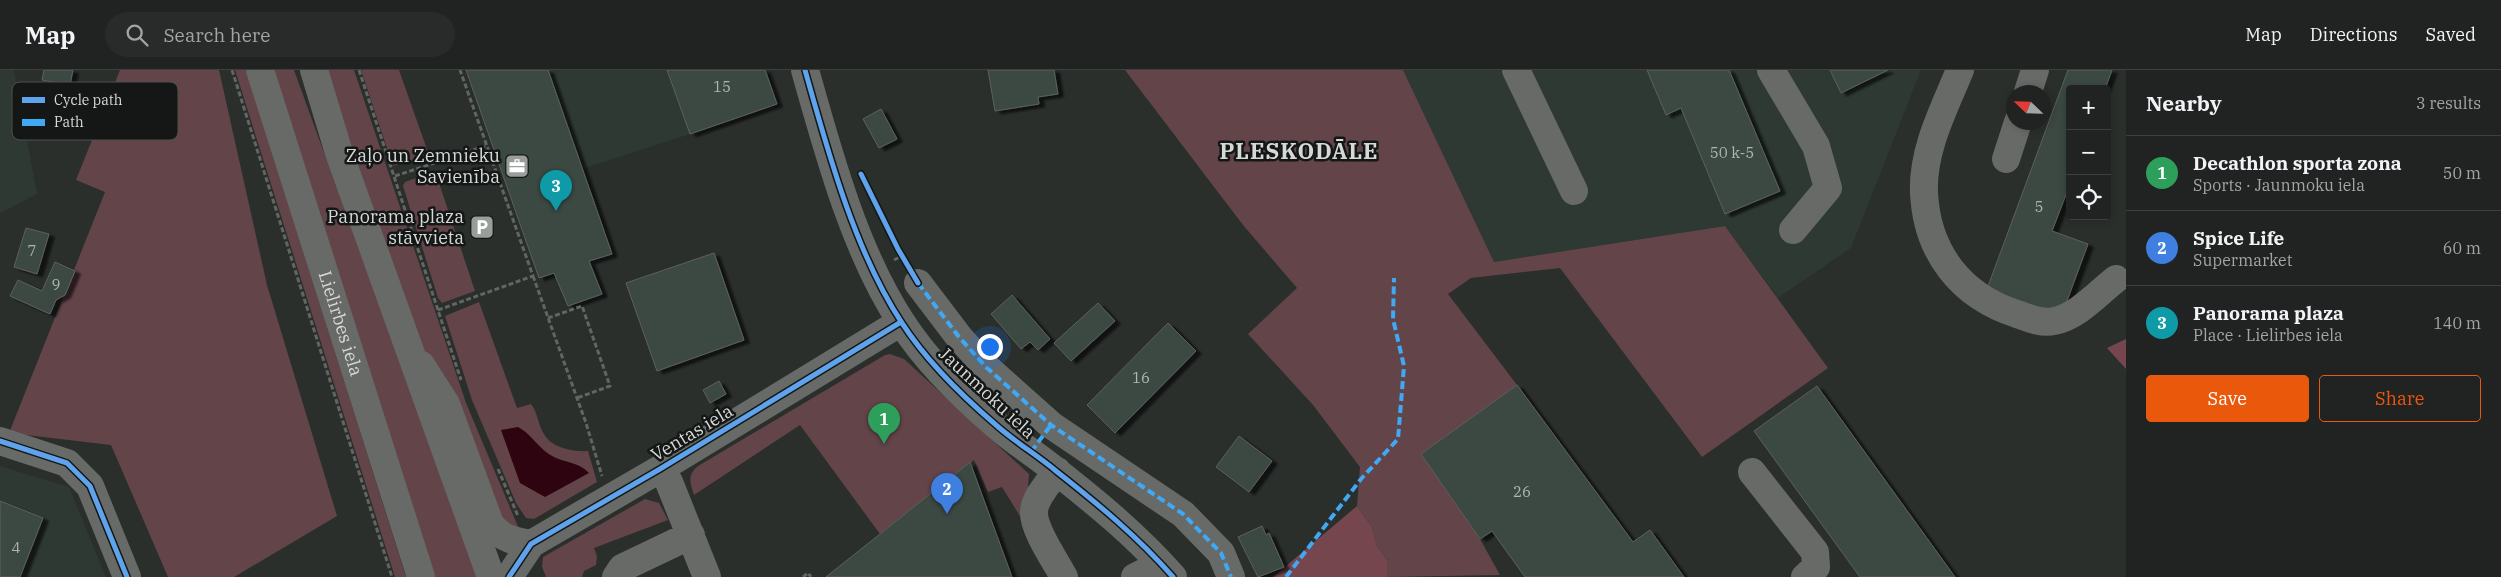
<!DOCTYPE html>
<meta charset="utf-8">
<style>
body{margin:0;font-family:"IBM Plex Serif",serif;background:#282b2a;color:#f1f3f6}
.controls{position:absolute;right:15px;top:15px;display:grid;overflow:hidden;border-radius:5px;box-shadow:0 2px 8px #0003}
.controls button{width:45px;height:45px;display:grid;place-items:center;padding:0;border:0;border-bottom:1px solid #3d403f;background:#202321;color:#f1f3f6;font:25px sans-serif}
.compass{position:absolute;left:2006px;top:15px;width:45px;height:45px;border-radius:50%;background:#202321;box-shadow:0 2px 8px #0003;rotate:293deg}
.you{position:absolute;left:989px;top:276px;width:18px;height:18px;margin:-12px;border:4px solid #fff;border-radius:50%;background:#1a73e8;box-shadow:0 0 0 8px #1a73e833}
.badge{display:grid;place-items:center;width:32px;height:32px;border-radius:50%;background:#ea580c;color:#fff;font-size:16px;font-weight:700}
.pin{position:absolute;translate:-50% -41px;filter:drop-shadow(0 1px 2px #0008)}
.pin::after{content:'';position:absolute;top:26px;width:18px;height:15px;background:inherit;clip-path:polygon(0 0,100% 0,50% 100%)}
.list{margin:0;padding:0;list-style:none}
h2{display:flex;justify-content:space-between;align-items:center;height:65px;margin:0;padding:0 20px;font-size:21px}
h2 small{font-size:16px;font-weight:400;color:#a2a4a5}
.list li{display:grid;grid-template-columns:32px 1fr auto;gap:15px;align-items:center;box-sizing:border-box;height:75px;padding:0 20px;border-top:1px solid #3d403f}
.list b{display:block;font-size:19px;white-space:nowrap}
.list p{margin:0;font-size:16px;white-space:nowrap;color:#a2a4a5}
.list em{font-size:16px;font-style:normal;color:#a2a4a5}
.actions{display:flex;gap:10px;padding:15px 20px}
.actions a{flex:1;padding:11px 0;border:1px solid #ea580c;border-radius:5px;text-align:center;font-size:18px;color:#ea580c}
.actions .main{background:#ea580c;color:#fff}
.icon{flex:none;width:28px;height:28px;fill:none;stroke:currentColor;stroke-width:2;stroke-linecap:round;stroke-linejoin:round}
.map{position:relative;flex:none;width:2126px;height:507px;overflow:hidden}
header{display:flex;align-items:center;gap:30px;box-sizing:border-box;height:70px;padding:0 25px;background:#202321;border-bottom:1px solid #3d403f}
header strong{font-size:24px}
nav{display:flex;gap:28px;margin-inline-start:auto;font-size:18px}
.search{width:350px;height:45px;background:#282b2a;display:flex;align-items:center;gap:12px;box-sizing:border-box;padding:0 18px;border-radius:28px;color:#a2a4a5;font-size:19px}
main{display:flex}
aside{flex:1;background:#202321}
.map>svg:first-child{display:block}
.built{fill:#2d3932}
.green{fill:#624449}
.forest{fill:#76464f}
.water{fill:#2d040f}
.building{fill:#3b4942;stroke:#5d605f;filter:url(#shadow)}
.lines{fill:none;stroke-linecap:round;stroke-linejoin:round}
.path{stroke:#616563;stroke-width:3;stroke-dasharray:5 2.5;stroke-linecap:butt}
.minor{stroke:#686a68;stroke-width:28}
.major{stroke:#686a68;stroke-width:28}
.quiet{stroke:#3fa9f5;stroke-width:4;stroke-dasharray:8 4;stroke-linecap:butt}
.cycleway-casing{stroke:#141715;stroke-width:8}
.cycleway{stroke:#60a3ed;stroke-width:5}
.labels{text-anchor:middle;stroke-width:5;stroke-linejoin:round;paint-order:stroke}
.number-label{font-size:15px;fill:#aeb5b2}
.poi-label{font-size:18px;fill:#d5d9d7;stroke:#141715;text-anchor:end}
.street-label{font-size:18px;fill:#d5d9d7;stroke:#141715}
.district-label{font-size:22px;font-weight:bold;letter-spacing:1px;fill:#d5d9d7;stroke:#141715}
.key{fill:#141715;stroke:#4e514f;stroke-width:1}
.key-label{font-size:14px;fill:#d5d9d7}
</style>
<header>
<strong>Map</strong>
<div class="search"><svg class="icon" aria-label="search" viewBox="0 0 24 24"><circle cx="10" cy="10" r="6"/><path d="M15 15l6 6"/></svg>Search here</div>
<nav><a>Map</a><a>Directions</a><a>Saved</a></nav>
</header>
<main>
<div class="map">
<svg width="2126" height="507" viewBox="0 0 2126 507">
<defs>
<filter id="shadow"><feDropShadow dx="5.5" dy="3" stdDeviation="1" flood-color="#0009"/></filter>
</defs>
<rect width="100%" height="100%" fill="#2a2f2c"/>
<path class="built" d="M0,0h14l23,124 -37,19z
M548,0h119l23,64 -108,35z
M1403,0h518l-70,178 -73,50 -53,-72 -231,36z
M0,396l69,21 37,90h-106z"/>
<path class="green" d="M120,0h99l48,215 70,231 -103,61h-66l-57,-132 -102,-12 96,-241 -29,-12z
M235,0h11l160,507h-11z
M274,0h20l184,507h-43z
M324,0h30l112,333 53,126 -17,-5 -46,-115 -36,-66z
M361,0h38l30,85 -36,11z
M1125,0h278l91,192 231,-36 103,142 -126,89 -142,-189 -89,10 -23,16 69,91 -96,69 59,85 20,36 -113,2v-17l-10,-14 -5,-19 -15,-21 3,-39 -47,-62 -65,-71 49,-46 -54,-63z
M435,101l40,120 -33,12 -4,-5 -35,-112 2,-4z
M479,232l38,106 14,-4c7,9 7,21 13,30 7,14 30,18 44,17l9,31 -63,37 -8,-1 -10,-15 -44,-103 -27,-84z
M890,284l14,5 125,115 -1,14 5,2 -10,31 -21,-34 -14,5 -14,-32 -94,74 -80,-109 -106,70c-4,-12 -7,-20 4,-29l187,-111z
M645,429l14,4 9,17 -74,28 3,8 -1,9 -12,6 -2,6h-36l-4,-10 1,-10z"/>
<path class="forest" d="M2126,269v30l-19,-21z
M1357,436l15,21 5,19 10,14v17h-114z"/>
<path class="water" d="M518,357c15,8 21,23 36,30 12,6 25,5 35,16l-44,24 -25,-14 -19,-53z"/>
<path class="building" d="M44,0h29l-3,15 -28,-5z
M466,0h82l64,184 -23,7 13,33 -34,12 -14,-33 -15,5z
M667,0h98l12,34 -87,30z
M988,0h66l4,24 -20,3 1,7 -44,7z
M1647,0h82l51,121 -55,23 -44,-106 -15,7z
M1830,0h58l-47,23z
M2068,0h44l-7,19h-35v95l-18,47 36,13 -27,73 -74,-28z
M881,39l16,30 -18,9 -16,-29z
M26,158l23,6 -12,40 -23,-7z
M714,183l30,87 -87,31 -31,-88z
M55,192l20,9 -10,24 -9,5 -6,14 -40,-18 8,-16 24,11z
M1012,225l38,44 -12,11 -8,-8 -9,7 -30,-35z
M1098,233l17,18 -44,40 -17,-18z
M1168,253l28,28 -81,82 -28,-28z
M719,311l7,13 -16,9 -7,-13z
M1517,315l116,157 17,-12 34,47h-159l-33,-46 -12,8 -59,-85z
M1817,316l138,191h-95l-106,-146z
M1239,366l33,25 -23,31 -33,-25z
M970,392l42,115h-186l54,-43z
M0,431l43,17 -23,59h-20z
M1262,456l4,9 3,-2 15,34 -26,10 -20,-40z"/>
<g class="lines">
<path class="path" d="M232,0l160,507
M359,0l102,310
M466,82l20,-6
M395,106l52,-17
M894,190l8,-4
M533,206l53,147 16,53
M438,240l95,-34 -73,-206
M548,248l34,-12 28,80 -33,12
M498,399l20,47
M803,507l5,-4 3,4"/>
<path class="minor" d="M805,0c23,82 50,182 97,253 25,39 59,72 94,102 19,17 41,30 60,46 42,33 82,66 117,106
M1516,0l58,121
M1771,0l45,76 12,42 -35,42
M1960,0c-16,39 -38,80 -36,123 3,60 37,103 93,121 11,4 25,10 37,7 23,-4 44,-28 62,-42
M2028,22l7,-22
M2006,89l12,-37
M918,213l41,54 27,30 65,58 132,89 38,39 10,24
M421,295l25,39 44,120c11,14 23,17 41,20
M0,371l67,22 23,23 37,91
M660,399l9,13 38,95
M1057,401c-8,12 -23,27 -23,41 -1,17 22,50 30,65
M1752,402l63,80 1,15 -11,10
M509,507l22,-33 129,-75 241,-147
M616,507l6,-9 69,-33
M1135,507l26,-13"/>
<g class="major">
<path id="s1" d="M260,0l161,507"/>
<path d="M314,0l25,83 152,424"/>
</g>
<path class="quiet" d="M918,213l41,54 27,30 65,58 132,89 38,39 10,24
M1031,382l20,-27
M1286,507l75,-98 37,-40 6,-73 -11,-47 1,-41"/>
<g class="cycleway-casing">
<path id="cycleway" d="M805,0c23,82 50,182 97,253 25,39 59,72 94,102 19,17 41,30 60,46 42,33 82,66 117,106
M861,104l37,75 20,34
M0,371l67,22 23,23 37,91
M509,507l22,-33 129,-75 241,-147"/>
</g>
<use href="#cycleway" class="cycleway"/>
</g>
<defs>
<g id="office-square" transform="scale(1.25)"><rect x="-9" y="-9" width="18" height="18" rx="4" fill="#999e9b" stroke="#141715"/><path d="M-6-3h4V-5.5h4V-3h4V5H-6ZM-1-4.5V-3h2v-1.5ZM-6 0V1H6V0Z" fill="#fff"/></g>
<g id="parking-square" transform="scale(1.25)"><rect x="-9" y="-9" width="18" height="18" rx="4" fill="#999e9b" stroke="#141715"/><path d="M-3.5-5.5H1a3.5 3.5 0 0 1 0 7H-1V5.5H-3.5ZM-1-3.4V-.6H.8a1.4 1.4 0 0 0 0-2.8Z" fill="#fff"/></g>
</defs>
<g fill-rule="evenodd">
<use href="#office-square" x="517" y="96"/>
<use href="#parking-square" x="482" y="157"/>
</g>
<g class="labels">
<g class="number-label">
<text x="722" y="22">15</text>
<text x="1732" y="88">50 k-5</text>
<text x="2039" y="142">5</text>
<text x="32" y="186">7</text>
<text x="56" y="220">9</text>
<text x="1141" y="313">16</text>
<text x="1522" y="427">26</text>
<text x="16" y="483">4</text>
</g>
<g class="poi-label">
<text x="500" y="92">Zaļo un Zemnieku<tspan x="500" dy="21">Savienība</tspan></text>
<text x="464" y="153">Panorama plaza<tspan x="464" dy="21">stāvvieta</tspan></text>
</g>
<g class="street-label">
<text dy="6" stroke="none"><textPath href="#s1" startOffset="266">Lielirbes iela</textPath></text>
<text transform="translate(987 323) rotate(43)" y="6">Jaunmoku iela</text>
<text transform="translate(692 363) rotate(-31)" y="6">Ventas iela</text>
</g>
<g class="district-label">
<text x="1299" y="89">PLESKODĀLE</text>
</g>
</g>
<rect x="12" y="12" width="166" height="58" rx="8" class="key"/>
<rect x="22" y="27" width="23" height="6" fill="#60a3ed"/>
<rect x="22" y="49" width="23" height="7" fill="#3fa9f5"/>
<g class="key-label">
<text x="54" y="35">Cycle path</text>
<text x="54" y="57">Path</text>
</g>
</svg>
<div class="controls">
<button>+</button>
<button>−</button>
<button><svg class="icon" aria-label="locate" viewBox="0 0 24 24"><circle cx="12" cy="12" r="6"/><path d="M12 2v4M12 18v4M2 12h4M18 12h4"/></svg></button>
</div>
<svg class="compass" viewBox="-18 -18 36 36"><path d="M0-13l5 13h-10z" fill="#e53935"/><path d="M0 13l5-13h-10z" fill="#a2a4a5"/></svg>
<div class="you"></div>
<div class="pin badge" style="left:884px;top:374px;background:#2e9e5b">1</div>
<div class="pin badge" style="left:947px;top:444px;background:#3f7fe0">2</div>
<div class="pin badge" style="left:556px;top:141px;background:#0f9aa8">3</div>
</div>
<aside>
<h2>Nearby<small>3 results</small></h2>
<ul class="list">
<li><span class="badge" style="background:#2e9e5b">1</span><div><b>Decathlon sporta zona</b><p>Sports · Jaunmoku iela</p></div><em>50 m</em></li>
<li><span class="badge" style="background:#3f7fe0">2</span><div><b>Spice Life</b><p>Supermarket</p></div><em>60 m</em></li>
<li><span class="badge" style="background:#0f9aa8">3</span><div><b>Panorama plaza</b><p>Place · Lielirbes iela</p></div><em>140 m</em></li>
</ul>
<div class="actions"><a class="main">Save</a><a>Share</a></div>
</aside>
</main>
